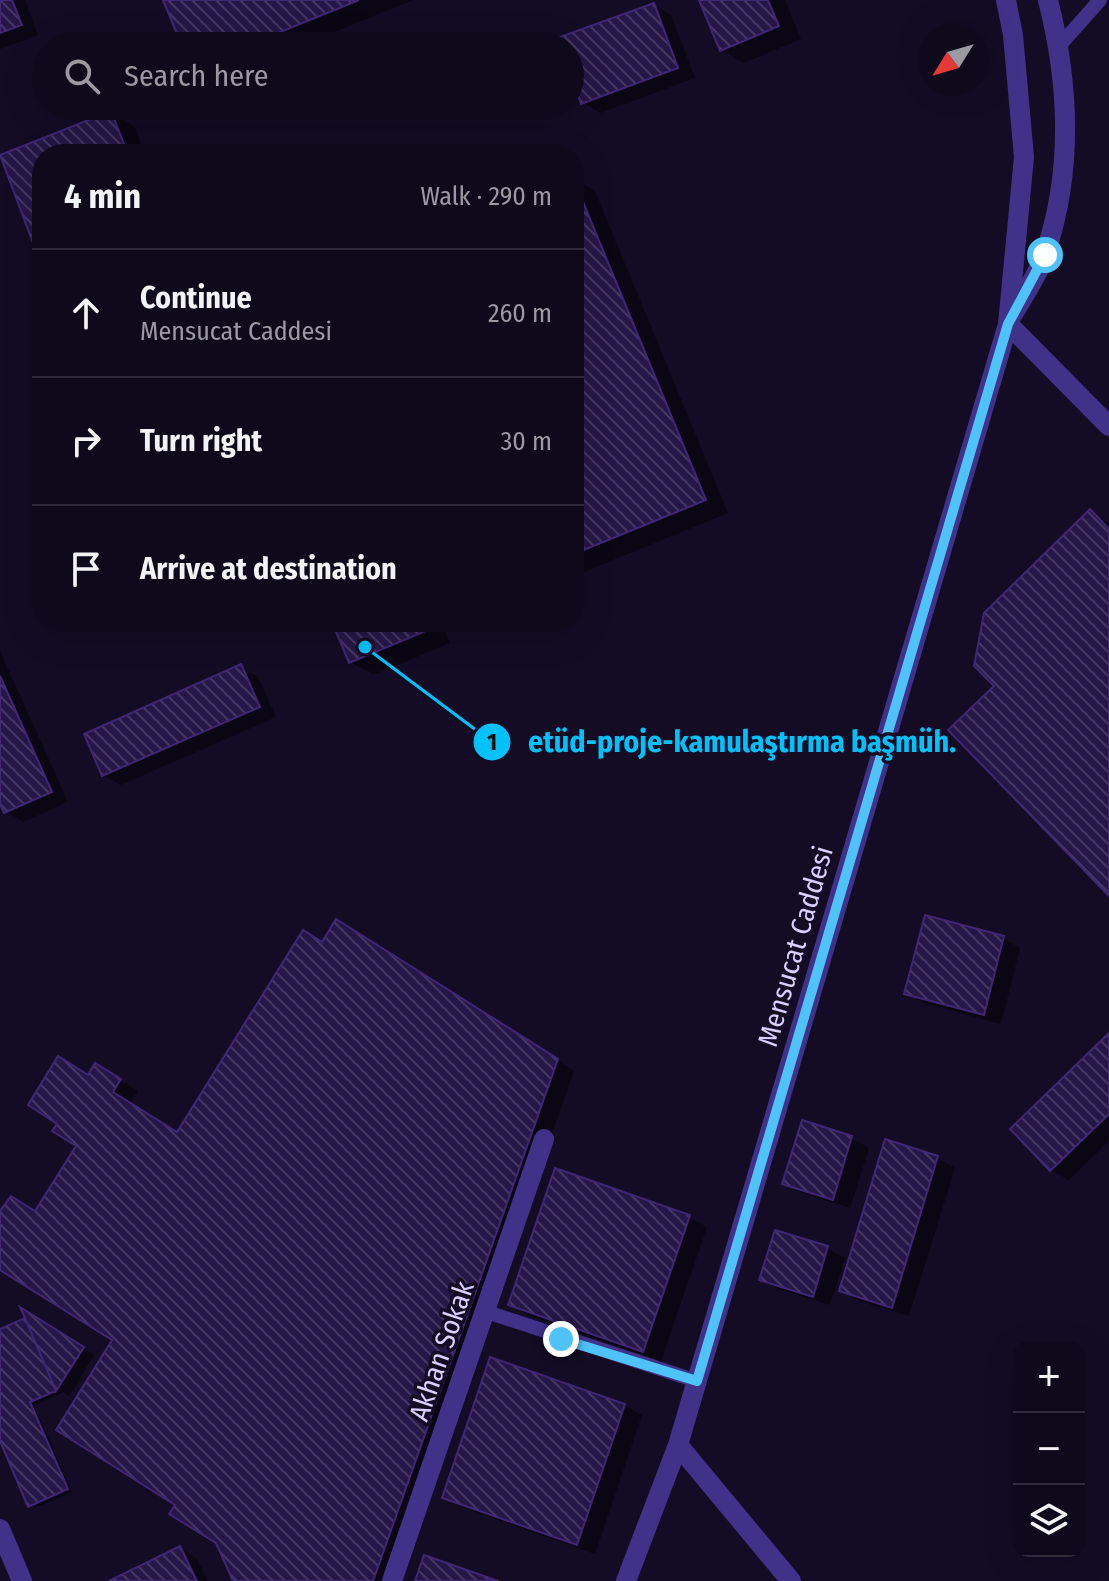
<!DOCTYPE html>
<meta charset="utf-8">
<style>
body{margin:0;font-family:"Fira Sans Condensed",sans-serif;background:#1c1728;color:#f1f3f6}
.controls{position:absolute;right:24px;bottom:24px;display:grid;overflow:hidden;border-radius:16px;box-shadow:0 8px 32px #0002}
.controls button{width:72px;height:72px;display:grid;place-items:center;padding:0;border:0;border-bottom:2px solid #2e2a3a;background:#0e091b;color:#f1f3f6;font:40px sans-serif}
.compass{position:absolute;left:917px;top:24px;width:72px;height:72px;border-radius:50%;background:#0e091b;box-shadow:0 8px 32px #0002;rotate:233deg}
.stop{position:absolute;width:24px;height:24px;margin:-18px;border:6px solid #4fc3f7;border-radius:50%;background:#fff}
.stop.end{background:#4fc3f7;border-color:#fff;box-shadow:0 2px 8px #0008}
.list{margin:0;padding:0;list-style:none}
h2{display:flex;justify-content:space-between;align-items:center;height:104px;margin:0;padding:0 32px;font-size:34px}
h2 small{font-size:26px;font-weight:400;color:#9b9aa3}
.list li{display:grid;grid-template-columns:52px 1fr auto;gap:24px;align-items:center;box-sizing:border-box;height:128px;padding:0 32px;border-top:2px solid #2e2a3a}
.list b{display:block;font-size:30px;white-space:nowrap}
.list p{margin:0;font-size:26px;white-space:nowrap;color:#9b9aa3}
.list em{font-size:26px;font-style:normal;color:#9b9aa3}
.icon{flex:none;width:44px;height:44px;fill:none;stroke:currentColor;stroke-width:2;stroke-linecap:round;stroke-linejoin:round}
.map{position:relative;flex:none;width:1109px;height:1581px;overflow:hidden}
.search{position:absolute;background:#0e091b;box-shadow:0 8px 32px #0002;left:32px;top:32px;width:552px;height:88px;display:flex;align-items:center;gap:20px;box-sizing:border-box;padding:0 28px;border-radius:44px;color:#9b9aa3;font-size:30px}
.panel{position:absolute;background:#0e091b;box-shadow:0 8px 32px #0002;left:32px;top:144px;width:552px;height:488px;border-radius:32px}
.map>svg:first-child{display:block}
.shadow{fill:#0007}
.building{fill:url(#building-back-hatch);stroke:#402675;stroke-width:2}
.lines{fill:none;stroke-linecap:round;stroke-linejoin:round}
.lane{stroke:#403288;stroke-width:14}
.street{stroke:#403288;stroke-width:20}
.route{stroke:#4fc3f7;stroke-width:10}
.labels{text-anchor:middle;stroke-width:7;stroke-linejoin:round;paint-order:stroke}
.street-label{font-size:28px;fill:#dbcfff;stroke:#130c24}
.leader{fill:none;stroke:#00c1fa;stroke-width:3}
.callout-dot{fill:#00c1fa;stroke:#130c24;stroke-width:3}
.mark-label{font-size:24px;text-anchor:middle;font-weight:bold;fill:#111}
.callout-label{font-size:30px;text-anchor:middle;font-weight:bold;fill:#00c1fa;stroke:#130c24;stroke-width:7;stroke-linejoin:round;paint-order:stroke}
</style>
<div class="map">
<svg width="1109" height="1581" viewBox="0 0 1109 1581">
<defs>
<pattern id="building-back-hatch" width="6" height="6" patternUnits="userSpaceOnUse" patternTransform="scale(2)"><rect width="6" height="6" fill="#261647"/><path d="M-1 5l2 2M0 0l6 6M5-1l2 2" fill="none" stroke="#453763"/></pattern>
</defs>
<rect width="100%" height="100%" fill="#130c24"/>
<path class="shadow" d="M0,0h25l13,35 -38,14z
M166,0h247l-113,46h-116z
M701,0h84l16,39 -57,24 -23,-14z
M654,5l17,10 24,63 -95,35 -17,-11 -13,-34v-22h-8z
M111,113l23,13 11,28h-103v107l-41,-104z
M574,179l21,12 133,322 -154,63z
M1091,512l18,11v371l-113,-208z
M334,622h118l-9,4 7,17 -76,32 -24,-13z
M0,651l68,151 -45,20 -17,-11 -6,-12z
M241,667l17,10 18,40 -155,68 -18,-10z
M354,932l220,139 -180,510h-159l-17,-39 -40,-38 -63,-164 -115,-72v-55h36l43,-68 10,-68 7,-12 42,26 -9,13 49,30 145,-190z
M1003,938l17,10 -19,76 -77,-21 -17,-10z
M1109,1036v105l-40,39 -18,-10z
M851,1138l18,10 -19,60 -48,-15 -18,-10z
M937,1158l18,10 -46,148 -50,-15 -18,-11z
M689,1217l18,10 -46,134 -133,-46 -17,-11z
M827,1248l18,10 -15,47 -51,-16 -17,-10z
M24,1312l70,43 -25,41 -6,-4 -29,13 38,87 -37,16 -5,-3 -30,-69v-105l29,-7z
M624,1405l18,10 -47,139 -133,-47 -18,-10z
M180,1548l17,11 11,22h-94z"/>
<path class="building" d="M0,0h12l10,25 -22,8z
M163,0h196l-113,46h-64z
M699,0h69l11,26 -59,25z
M654,3l24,65 -97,36 -11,-31v-27h-10l-3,-8z
M111,111l17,43h-86v113l-42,-112z
M574,180l132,320 -132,54z
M1090,509l19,20v367l-161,-166 46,-44 -20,-20 10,-53z
M332,622h92l4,8 -79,33z
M241,664l19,43 -158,69 -18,-42z
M0,676l52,116 -48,21 -4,-9z
M925,915l79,21 -20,79 -80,-21z
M336,919l222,140 -185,522h-140l-17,-38 -47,-29 6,-9 -119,-75 56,-90 -112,-70v-59l11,-15 24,15 41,-65 -24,-15 5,-7 -29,-19 30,-49 30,19 7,-12 26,16 -8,13 64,40 126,-202 19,12z
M1109,1033v81l-59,57 -40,-42z
M802,1120l50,16 -19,64 -51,-16z
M885,1139l53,17 -46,152 -53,-17z
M555,1168l135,47 -47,137 -135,-47z
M775,1230l53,16 -15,51 -54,-17z
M20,1307l64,40 -28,44 -31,-73z
M25,1318l31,73 -26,11 38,87 -40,18 -28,-66v-112z
M490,1357l135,47 -48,141 -135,-47z
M180,1546l17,35h-88z
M424,1555l74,26h-83z"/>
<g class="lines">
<path class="lane" d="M1060,45l40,-45
M484,1311l213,70"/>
<path class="street" d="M1013,314c11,-19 25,-39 32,-60 28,-82 24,-171 3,-254
M1008,324l101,102
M678,1445l113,136
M0,1529l22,52
M392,1581l152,-442
M626,1581l52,-136 330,-1121 16,-167 -11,-122 -7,-35"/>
</g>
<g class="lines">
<path class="route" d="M561,1339l136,42 311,-1057 37,-69"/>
</g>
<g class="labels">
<g class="street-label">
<text transform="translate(795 946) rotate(-74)" y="10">Mensucat Caddesi</text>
<text transform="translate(441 1351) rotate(-71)" y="10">Akhan Sokak</text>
</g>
</g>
<path class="leader" d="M365 647L492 742"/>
<g class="callout-dot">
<circle cx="365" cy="647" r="8"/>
<circle cx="492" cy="742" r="20"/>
</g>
<g class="mark-label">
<text x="492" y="750">1</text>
</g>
<g class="callout-label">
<text x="742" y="752">etüd-proje-kamulaştırma başmüh.</text>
</g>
</svg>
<div class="controls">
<button>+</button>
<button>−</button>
<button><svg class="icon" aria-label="layers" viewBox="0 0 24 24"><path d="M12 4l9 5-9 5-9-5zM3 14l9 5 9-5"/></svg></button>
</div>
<svg class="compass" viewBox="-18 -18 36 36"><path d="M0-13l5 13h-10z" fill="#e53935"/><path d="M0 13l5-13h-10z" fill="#9b9aa3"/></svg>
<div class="stop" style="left:1045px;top:255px"></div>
<div class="stop end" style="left:561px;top:1339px"></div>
<div class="search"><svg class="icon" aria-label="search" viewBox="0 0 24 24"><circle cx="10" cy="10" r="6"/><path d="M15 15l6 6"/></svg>Search here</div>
<section class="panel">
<h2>4 min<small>Walk · 290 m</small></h2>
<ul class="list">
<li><svg class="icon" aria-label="ahead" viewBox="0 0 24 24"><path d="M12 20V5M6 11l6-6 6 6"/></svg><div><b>Continue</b><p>Mensucat Caddesi</p></div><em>260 m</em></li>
<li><svg class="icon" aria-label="right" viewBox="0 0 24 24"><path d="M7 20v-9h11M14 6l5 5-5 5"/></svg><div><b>Turn right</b></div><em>30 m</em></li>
<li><svg class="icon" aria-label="arrive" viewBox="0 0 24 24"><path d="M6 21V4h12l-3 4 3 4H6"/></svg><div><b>Arrive at destination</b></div></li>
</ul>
</section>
</div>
